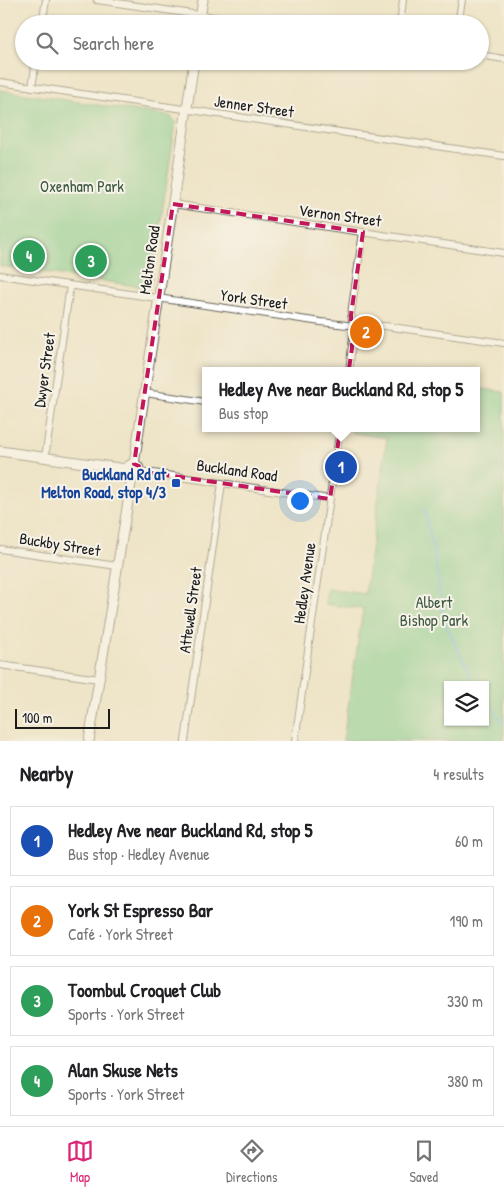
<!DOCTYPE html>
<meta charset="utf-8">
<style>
body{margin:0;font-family:"Patrick Hand",sans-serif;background:#f6f6f6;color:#202124}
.controls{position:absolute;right:15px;bottom:15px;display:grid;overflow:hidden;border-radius:0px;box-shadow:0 1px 4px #0004}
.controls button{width:45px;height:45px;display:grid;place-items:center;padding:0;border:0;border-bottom:1px solid #e0e0e0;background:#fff;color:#202124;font:25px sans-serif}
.scale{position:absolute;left:15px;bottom:12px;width:95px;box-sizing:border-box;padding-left:5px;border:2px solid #1c1c1c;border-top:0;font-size:14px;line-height:18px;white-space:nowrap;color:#1c1c1c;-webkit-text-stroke:4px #f7f3e8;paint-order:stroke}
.you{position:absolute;left:299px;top:500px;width:18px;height:18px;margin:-12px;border:4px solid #fff;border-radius:50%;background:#1a73e8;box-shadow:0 0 0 8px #1a73e833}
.badge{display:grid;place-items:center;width:32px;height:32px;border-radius:50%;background:#db2777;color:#fff;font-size:16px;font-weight:700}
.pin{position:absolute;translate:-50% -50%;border:2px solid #fff;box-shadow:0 1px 5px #0006}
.popup{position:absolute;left:202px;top:367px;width:278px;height:65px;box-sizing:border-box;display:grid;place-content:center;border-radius:0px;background:#fff;filter:drop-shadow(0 1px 4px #0005);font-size:16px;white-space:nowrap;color:#757577}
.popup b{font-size:19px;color:#202124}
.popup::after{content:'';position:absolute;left:50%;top:100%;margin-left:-10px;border:10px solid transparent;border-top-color:#fff}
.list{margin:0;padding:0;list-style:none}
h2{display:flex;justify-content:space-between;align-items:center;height:65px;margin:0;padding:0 20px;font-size:21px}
h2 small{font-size:16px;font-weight:400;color:#757577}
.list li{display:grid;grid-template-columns:32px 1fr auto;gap:15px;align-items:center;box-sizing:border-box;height:70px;margin:0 10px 10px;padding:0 10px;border:1px solid #e0e0e0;border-radius:0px}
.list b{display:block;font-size:19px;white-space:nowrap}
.list p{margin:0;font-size:16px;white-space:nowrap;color:#757577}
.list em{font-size:16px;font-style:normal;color:#757577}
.icon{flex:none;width:28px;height:28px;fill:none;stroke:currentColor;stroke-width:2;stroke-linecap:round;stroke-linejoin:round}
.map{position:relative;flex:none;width:504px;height:741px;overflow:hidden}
.search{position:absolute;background:#fff;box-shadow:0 1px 4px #0004;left:15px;right:15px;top:15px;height:55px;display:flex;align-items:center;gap:12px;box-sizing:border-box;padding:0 18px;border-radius:28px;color:#757577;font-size:19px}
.sheet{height:385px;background:#fff}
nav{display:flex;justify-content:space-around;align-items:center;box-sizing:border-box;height:70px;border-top:1px solid #e0e0e0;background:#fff;font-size:14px;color:#757577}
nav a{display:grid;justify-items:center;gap:2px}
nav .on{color:#db2777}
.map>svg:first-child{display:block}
.green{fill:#7cce90;stroke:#4c7556;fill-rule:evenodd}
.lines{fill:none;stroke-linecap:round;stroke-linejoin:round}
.stream{stroke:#69b1e0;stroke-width:2}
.street-casing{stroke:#666258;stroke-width:8}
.secondary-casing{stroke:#666258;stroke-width:11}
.street{stroke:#fff;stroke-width:6}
.secondary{stroke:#fff;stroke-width:9}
.marked{fill:none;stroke:#c2185b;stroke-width:4;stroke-dasharray:10 6;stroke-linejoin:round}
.transit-dot{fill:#1a4fb4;stroke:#f7f3e8;stroke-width:2}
.labels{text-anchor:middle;stroke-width:4;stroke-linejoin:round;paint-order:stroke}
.street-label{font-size:16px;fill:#1c1c1c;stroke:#f7f3e8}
.park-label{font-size:16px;fill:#3e5a45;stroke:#f7f3e8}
.transit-label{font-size:16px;font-weight:bold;fill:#164399;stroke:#f7f3e8;text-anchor:end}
</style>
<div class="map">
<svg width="504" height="741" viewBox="0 0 504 741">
<rect width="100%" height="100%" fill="#f7f3e8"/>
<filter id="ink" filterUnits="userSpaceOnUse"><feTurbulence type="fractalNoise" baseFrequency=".02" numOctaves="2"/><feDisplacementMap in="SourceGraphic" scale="10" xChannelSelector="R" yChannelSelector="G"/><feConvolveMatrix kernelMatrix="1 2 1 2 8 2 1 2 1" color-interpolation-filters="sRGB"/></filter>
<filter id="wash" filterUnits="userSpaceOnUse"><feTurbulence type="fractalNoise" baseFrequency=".0096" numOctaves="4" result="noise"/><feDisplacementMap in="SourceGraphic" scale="20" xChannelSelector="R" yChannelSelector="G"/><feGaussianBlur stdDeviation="1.12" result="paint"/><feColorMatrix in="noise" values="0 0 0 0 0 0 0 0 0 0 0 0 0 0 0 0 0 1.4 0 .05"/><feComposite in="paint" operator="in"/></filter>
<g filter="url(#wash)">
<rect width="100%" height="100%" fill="#eee4c7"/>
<path class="green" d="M0,90l170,26 6,6 -25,162 -3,2 -5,1 -143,-21z
M476,388l28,4v349h-161l20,-132 -38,-5 2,-15 38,5 22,-156 -35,-5 1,-5h123zM448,685h37v37h-37z"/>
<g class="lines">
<path class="stream" d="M424,506l11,53 9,62 31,64
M485,698l19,26"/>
</g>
</g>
<g filter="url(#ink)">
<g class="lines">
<g class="street-casing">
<path id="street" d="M97,0l164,24
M42,24l4,-24
M400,24l3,-24
M458,24l4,-24
M480,55l24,4
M0,82l504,74
M32,87l4,-26
M173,204l331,49
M0,275l321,47 26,3 38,1 119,17
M349,371l5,-41 -3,-16 12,-82
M145,393l61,9
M45,458l25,-172
M139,471l191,28
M0,549l117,17
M0,665l99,14
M185,741l37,-258
M295,741l45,-313"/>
</g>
<g class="secondary-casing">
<path id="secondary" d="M199,24l4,-24
M0,451l126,18
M127 470a6 6 0 1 1 12 0a6 6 0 1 1-12 0Z
M134,464l60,-403
M89,741l43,-264"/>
</g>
<use href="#street" class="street"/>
<use href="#secondary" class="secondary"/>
</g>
</g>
<path d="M0 0H504V741H0ZM173,204l190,28 -12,83 1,33 -22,151 -191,-28v-5l-5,-2z" fill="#eee4c7" fill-opacity=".55" fill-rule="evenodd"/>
<path class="marked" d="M173,204l190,28 -12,83 1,33 -22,151 -191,-28v-5l-5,-2z"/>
<rect class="transit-dot" x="171" y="478" width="10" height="10" rx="2.5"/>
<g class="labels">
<g class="street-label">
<text transform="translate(254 106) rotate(8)" y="6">Jenner Street</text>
<text transform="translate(340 215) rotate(8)" y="6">Vernon Street</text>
<text transform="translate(149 260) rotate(-82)" y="6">Melton Road</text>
<text transform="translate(254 299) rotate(8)" y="6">York Street</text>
<text transform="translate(44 370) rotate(-82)" y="6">Dwyer Street</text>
<text transform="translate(237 470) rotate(8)" y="6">Buckland Road</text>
<text transform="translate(60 544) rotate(9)" y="6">Buckby Street</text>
<text transform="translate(304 583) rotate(-82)" y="6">Hedley Avenue</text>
<text transform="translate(190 610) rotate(-82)" y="6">Attewell Street</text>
</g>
<g class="park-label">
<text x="82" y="192">Oxenham Park</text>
<text x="434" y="608">Albert<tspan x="434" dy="18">Bishop Park</tspan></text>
</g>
<g class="transit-label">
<text x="166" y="480">Buckland Rd at<tspan x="166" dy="18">Melton Road, stop 4/3</tspan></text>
</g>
</g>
</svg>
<div class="controls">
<button><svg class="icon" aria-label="layers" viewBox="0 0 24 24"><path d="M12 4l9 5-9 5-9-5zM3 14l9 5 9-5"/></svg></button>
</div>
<div class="scale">100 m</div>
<div class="you"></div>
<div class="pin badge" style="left:341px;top:467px;background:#1a4fb4">1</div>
<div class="popup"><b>Hedley Ave near Buckland Rd, stop 5</b>Bus stop</div>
<div class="pin badge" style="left:366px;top:332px;background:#e8710a">2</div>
<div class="pin badge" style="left:91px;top:261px;background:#2e9e5b">3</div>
<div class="pin badge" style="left:29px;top:256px;background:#2e9e5b">4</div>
<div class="search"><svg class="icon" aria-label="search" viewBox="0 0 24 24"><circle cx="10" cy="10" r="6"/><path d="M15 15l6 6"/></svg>Search here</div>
</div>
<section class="sheet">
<h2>Nearby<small>4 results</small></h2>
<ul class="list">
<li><span class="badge" style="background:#1a4fb4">1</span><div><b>Hedley Ave near Buckland Rd, stop 5</b><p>Bus stop · Hedley Avenue</p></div><em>60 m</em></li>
<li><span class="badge" style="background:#e8710a">2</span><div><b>York St Espresso Bar</b><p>Café · York Street</p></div><em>190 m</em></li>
<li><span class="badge" style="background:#2e9e5b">3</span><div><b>Toombul Croquet Club</b><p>Sports · York Street</p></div><em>330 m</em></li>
<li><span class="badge" style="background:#2e9e5b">4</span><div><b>Alan Skuse Nets</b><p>Sports · York Street</p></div><em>380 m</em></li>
</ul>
</section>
<nav>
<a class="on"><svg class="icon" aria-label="map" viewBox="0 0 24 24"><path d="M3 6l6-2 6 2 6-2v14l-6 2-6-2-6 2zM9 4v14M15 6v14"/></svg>Map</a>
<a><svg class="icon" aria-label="directions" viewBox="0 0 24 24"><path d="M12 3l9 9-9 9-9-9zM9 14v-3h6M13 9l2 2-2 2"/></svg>Directions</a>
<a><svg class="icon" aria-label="saved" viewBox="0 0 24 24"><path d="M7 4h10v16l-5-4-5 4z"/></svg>Saved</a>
</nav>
